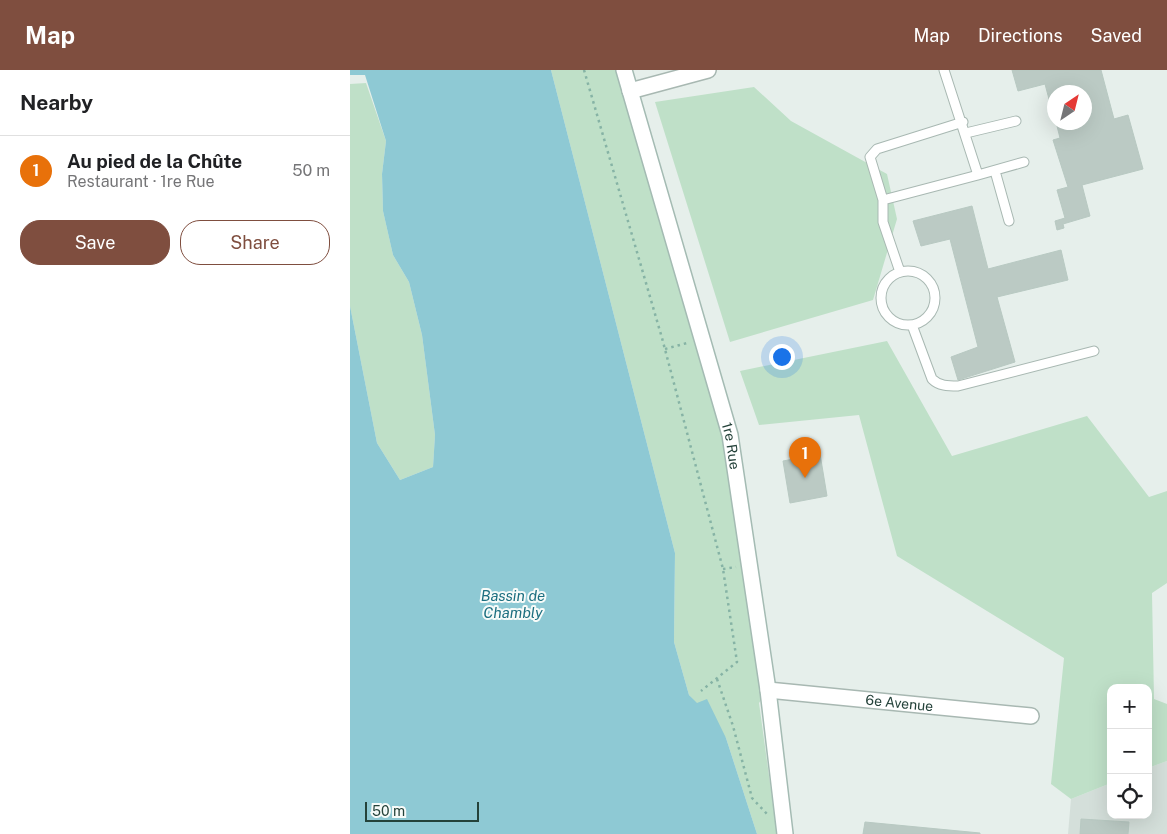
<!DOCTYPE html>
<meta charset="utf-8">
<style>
body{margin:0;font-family:"Public Sans",sans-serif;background:#f6f6f6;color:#202124}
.controls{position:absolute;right:15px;bottom:15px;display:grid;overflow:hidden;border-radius:10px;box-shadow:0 5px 20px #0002}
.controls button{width:45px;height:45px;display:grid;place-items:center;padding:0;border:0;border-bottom:1px solid #e0e0e0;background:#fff;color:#202124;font:25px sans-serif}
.compass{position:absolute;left:697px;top:15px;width:45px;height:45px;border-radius:50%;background:#fff;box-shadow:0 5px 20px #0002;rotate:35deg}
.scale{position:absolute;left:15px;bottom:12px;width:114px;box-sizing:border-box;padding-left:5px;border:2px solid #24423a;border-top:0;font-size:14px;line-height:18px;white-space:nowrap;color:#24423a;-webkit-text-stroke:4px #f7fbf9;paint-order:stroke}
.you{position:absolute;left:431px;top:286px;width:18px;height:18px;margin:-12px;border:4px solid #fff;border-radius:50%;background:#1a73e8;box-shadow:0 0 0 8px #1a73e833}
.badge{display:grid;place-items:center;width:32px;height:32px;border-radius:50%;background:#7f4e3f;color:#fff;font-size:16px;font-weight:700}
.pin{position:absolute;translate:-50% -41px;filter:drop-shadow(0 1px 2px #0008)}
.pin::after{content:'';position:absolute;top:26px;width:18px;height:15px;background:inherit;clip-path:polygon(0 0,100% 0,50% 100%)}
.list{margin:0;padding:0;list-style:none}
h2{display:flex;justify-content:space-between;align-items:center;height:65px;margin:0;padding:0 20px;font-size:21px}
h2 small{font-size:16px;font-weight:400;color:#757577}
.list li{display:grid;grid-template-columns:32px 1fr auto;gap:15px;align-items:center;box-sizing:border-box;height:70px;padding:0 20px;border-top:1px solid #e0e0e0}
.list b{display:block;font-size:19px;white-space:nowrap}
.list p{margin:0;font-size:16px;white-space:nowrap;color:#757577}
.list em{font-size:16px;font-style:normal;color:#757577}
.actions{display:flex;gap:10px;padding:15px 20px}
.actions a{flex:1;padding:11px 0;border:1px solid #7f4e3f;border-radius:20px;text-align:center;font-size:18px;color:#7f4e3f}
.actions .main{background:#7f4e3f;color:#fff}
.icon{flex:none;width:28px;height:28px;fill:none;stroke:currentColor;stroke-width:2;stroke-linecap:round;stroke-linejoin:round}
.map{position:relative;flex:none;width:817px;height:764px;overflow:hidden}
header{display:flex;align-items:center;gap:30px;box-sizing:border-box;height:70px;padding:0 25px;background:#7f4e3f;color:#fff}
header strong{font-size:24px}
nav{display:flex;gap:28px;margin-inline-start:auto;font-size:18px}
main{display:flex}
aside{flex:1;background:#fff}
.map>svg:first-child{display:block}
.built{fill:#d4dfda}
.green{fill:#bfe0c8}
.water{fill:#8ec9d4}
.building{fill:#bbcac4;stroke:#b8c9c2}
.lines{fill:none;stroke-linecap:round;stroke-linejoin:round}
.lane-casing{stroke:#a8b8b2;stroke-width:11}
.street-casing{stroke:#a8b8b2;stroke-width:18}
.secondary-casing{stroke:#a4bbb3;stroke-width:18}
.path{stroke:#86b3a5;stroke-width:2.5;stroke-dasharray:2.5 4;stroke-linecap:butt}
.lane{stroke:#fff;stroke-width:9}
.street{stroke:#fff;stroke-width:15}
.secondary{stroke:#fff;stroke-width:15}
.labels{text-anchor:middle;stroke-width:4;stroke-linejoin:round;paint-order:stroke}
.street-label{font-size:14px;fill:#24423a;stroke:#f7fbf9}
.water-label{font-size:15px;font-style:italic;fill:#1c6f80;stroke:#f7fbf9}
</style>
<header>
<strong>Map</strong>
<nav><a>Map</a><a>Directions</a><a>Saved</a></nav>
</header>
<main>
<aside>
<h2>Nearby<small></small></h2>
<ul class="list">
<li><span class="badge" style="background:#e8710a">1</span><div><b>Au pied de la Chûte</b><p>Restaurant · 1re Rue</p></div><em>50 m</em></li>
</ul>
<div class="actions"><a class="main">Save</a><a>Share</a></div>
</aside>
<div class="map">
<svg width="817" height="764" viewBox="0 0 817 764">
<rect width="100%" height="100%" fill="#e6efeb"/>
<path class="built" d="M817,691v73h-99l3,-35 40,-16v32h37v-47z"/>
<path class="green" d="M201,0h71l108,365 38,255 -9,13 18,131h-20l-31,-96 -37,-43 -15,-53 1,-89z
M16,13l20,58 -4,33 1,37 10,44 16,27 13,53 13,100 -2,32 -33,13 -23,-37 -27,-137v-222z
M404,17l37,34 96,53 10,45 -24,81 -143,42 -75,-240z
M537,271l65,115 135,-40 62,81 18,-6v92l-15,10 2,106 13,5v57l-19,7v-80h-37v95l-40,16 -20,-15 13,-126 -167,-102 -38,-141 -100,10 -19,-54z"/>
<path class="water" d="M0,0h201l124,483 -1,89 15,53 8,8 10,-4 19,39 31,96h-407v-528l27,137 23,37 33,-13 2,-32 -13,-100 -13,-53 -16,-27 -10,-44 -1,-37 4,-33 -21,-66h-15z"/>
<path class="building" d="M662,0h89l13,49 14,-4 15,54 -61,16 8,31 -27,8 1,4 -7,2 -2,-9 10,-3 -8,-28 11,-3 -15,-47 7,-2 -4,-16h28v-30h-30v26l-9,-34 -27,7z
M622,136l16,63 73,-19 7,30 -71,17 18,65 -57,18 -7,-23 27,-10 -28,-108 -29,7 -8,-25z
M470,384l7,42 -37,7 -7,-42z
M731,749l48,3 -1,12h-48z
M515,752l115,11v1h-117z"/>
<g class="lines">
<g class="lane-casing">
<path id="lane" d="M594,0l34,105 46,-13
M613,52l-86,27 -7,8 13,43 95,-25
M616,63l50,-12
M645,101l14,50
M533,130v22l17,50
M531 228a27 27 0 1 1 54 0a27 27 0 1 1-54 0Z
M562,255l20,54c7,7 16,7 26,7l136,-35"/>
</g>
<g class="street-casing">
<g id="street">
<path d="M280,21l78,-21"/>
<path id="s1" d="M418,620l263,26"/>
</g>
</g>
<g class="secondary-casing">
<g id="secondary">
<path id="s2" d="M274,0l106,365 38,255 17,144"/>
</g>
</g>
<path class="path" d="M234,0l78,268 61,231 14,93 -36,29
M315,279l22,-6
M373,499l13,-2
M367,609l16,47 19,72 16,17"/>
<use href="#lane" class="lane"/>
<use href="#street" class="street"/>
<use href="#secondary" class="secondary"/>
</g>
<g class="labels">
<g class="street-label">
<text dy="5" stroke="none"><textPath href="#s2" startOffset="391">1re Rue</textPath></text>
<text dy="5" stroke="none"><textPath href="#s1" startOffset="132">6e Avenue</textPath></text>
</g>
<g class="water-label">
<text x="163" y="531">Bassin de<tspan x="163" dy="17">Chambly</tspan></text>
</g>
</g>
</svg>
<div class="controls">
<button>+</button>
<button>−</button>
<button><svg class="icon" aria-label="locate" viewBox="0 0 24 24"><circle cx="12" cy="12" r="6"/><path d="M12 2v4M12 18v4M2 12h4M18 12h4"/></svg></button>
</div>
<svg class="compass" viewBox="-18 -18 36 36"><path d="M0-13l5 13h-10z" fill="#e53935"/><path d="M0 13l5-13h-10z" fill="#757577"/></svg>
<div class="scale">50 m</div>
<div class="you"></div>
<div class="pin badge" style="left:455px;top:408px;background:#e8710a">1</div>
</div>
</main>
